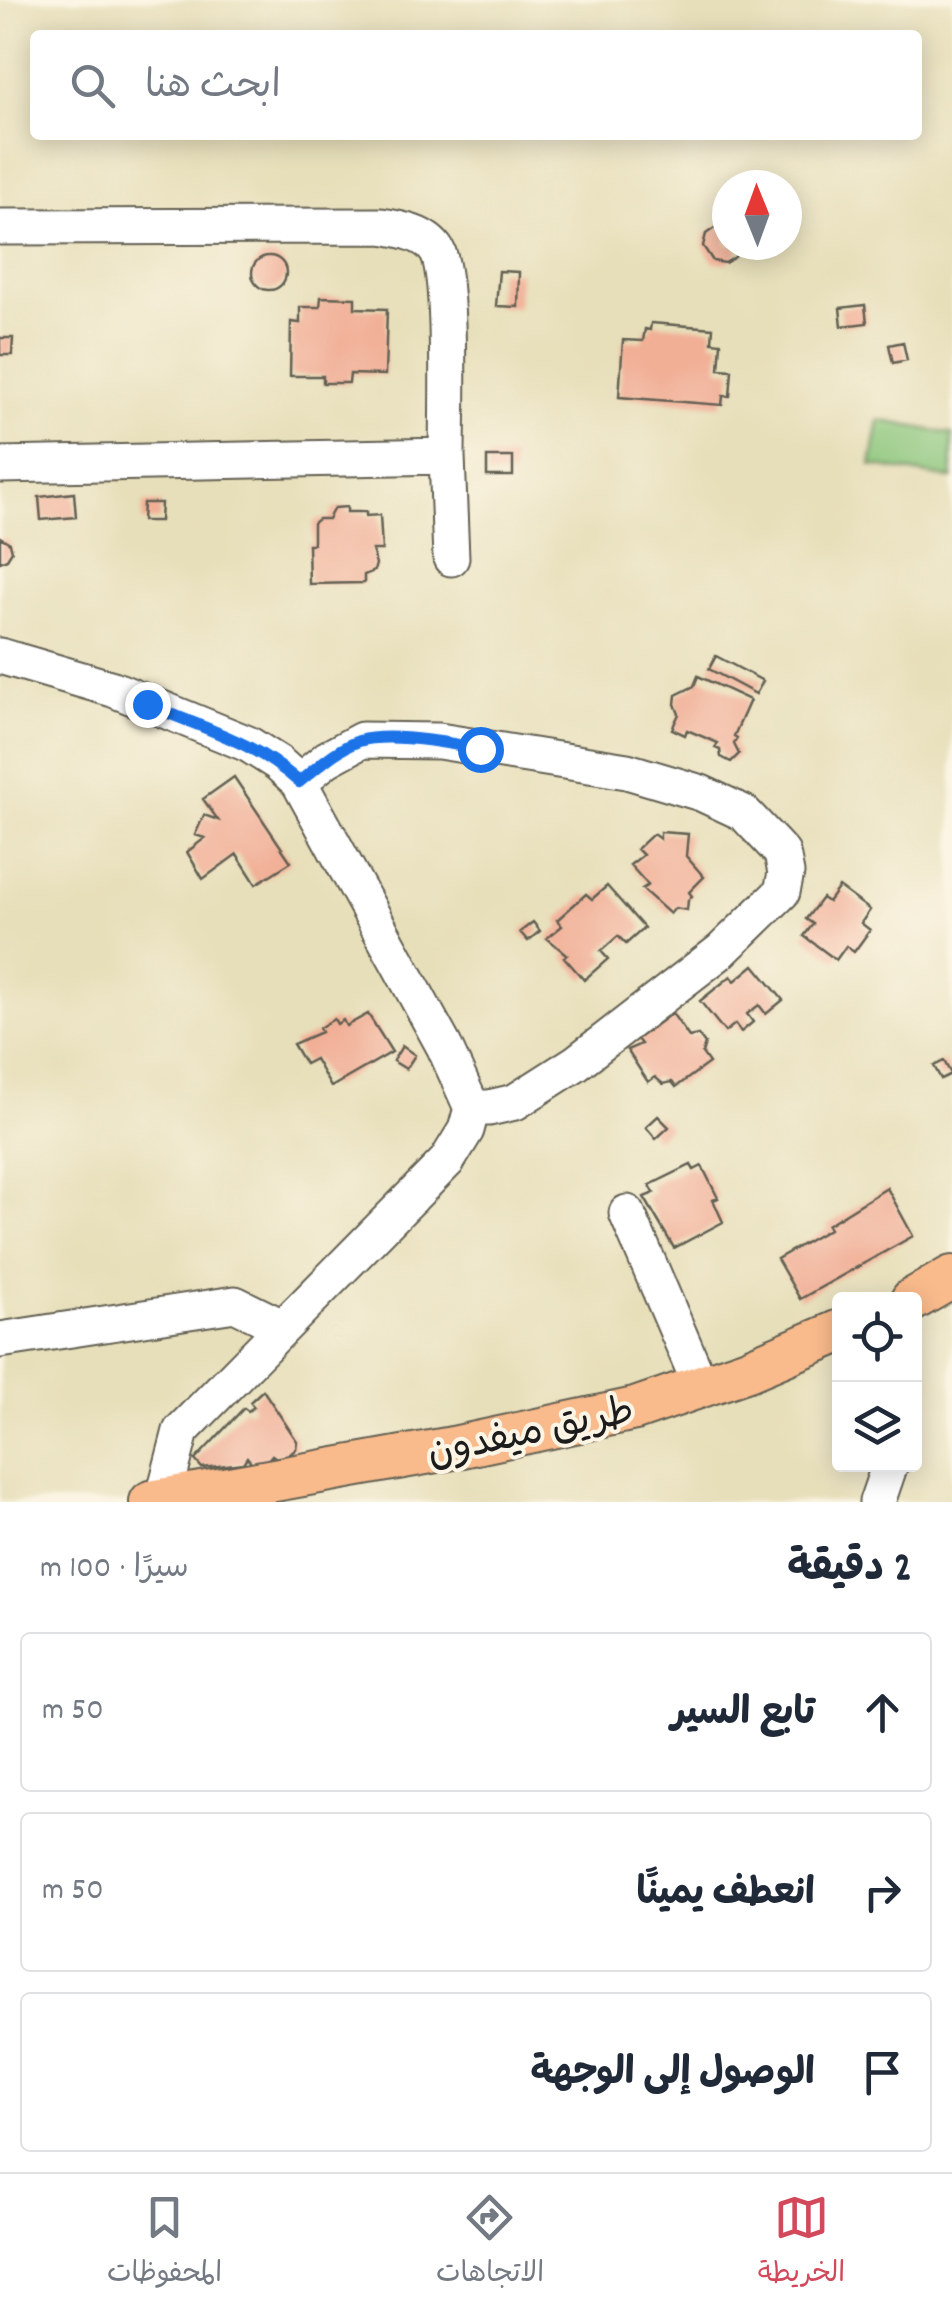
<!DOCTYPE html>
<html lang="ar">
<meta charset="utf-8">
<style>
body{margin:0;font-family:Dekko,"Playpen Sans Arabic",sans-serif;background:#f2f2f3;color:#1f2937;direction:rtl}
.controls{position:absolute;right:30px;bottom:30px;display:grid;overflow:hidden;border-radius:10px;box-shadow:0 5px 25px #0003}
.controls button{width:90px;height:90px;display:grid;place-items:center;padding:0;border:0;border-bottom:2px solid #e0e1e3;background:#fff;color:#1f2937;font:50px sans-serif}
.compass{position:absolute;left:712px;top:170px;width:90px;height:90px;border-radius:50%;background:#fff;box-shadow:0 5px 25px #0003;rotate:359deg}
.stop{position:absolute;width:30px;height:30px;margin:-22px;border:8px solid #1a73e8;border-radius:50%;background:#fff}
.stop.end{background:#1a73e8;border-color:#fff;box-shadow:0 2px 10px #0008}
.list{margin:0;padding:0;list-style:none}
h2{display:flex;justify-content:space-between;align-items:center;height:130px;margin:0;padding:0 40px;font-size:42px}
h2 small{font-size:32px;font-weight:400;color:#747a83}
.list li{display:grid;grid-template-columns:65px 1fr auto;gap:30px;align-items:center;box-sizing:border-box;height:160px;margin:0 20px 20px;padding:0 20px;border:2px solid #e0e1e3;border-radius:10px}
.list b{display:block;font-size:38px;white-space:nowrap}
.list em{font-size:32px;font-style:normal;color:#747a83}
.icon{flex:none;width:55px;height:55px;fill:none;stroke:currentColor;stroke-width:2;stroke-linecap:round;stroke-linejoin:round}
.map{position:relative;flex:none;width:952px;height:1502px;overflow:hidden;direction:ltr}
.search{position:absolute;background:#fff;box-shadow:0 5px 25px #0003;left:30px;right:30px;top:30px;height:110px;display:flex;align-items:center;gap:25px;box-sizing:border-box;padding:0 35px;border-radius:10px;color:#747a83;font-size:38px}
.sheet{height:670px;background:#fff}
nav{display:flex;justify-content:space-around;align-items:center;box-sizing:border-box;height:140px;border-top:2px solid #e0e1e3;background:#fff;font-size:28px;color:#747a83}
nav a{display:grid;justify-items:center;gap:5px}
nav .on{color:#d1495b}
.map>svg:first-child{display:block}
.green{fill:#8bc67b;stroke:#54714c;stroke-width:2.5}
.building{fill:#f1af96}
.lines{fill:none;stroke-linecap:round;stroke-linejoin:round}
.minor-casing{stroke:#636053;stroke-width:39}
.major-casing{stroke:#636053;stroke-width:46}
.minor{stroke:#fff;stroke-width:35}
.major{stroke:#fabb8c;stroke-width:42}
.route{stroke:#1a73e8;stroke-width:12}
.labels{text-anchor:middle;stroke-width:8;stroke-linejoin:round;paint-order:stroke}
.street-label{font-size:40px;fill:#1c1c1c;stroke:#fcf5e5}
</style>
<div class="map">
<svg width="952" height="1502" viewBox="0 0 952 1502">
<rect width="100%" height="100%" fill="#fcf5e5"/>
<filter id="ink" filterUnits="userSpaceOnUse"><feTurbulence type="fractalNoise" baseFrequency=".01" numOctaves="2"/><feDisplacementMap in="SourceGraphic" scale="20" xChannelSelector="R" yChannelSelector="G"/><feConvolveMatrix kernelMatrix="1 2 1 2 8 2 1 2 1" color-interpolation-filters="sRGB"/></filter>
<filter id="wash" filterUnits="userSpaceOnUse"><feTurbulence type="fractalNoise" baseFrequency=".0048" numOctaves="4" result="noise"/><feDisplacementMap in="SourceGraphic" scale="40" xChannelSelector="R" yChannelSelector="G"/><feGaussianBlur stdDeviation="2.25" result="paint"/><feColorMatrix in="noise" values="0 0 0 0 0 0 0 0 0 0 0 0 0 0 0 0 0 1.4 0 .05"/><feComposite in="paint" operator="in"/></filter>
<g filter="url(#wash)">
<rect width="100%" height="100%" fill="#e7dfba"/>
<path class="green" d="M879,420l73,14v45l-81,-14z"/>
<g id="blocks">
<path class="building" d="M716,227l11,1v17h13l-5,12 -10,6 -12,-2 -10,-15 3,-12z
M252 273a17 17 0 1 1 34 0a17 17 0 1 1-34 0Z
M499,271l20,1 -1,35 -22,-1z
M321,297l34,1v10l32,1 -2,66 -35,-1 -1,9h-26v-7h-33l1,-54 9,1v-16h20z
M865,305l2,18 -25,3 -2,-18z
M651,323l62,5 -1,14 9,1 -2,26 13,1 -2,26h-7l-1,9 -103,-8 4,-57 20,1 2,-12 5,1z
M0,338h13l-1,17h-12z
M903,342l4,18 -14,3 -4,-18z
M487,457h26v19h-26z
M74,493l2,24 -35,3 -2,-23z
M143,503h18l-1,18h-18z
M347,507v5h19v4l14,-1 2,35h-10l4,14 -2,7 -10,4v8l-55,1 -1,-40h5v-21l5,-4h10l6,-11z
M0,537l10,6 2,8 -5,8 -7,3z
M716,656l47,25 -7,13 -47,-25z
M698,676l52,24 -16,36 3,2 -3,6 5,10 -8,8 -10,-5 -1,-7 -5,-2 3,-5 -31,-13 -2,5 -13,-6 7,-15 -4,-10 1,-9 18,-9z
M234,777l57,85 -35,22 -19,-30 -34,25 -16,-27 18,-14 -10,-3 9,-20 14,5 -15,-21z
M660,832l28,2 -2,22 18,21 -15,15 3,4 -4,4 -1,10 -12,-2 -5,6 -28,-25 6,-4 -18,-20 13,-10 -6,-6 16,-15 7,5z
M607,886l37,42 -18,16 -8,-8 -17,15 7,8 -24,21 -20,-23 3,-2 -20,-17 15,-12 -5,-6 29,-26 6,5z
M839,887l31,23 -9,13 9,7 -16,22 -8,-6 -10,14 -32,-24 9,-12 -7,-5 16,-21 6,4z
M533,922l7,9 -12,10 -8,-9z
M754,965l29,35 -17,14 -7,-9 -12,9 6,8 -12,10 -6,-8 -10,8 -25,-31 31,-25 4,5z
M672,1013l17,24 9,-2 7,9 -3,9 7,10 -33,24 -4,-5 -9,2 -8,-7 -7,5 -21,-32 14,-6 -4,-5z
M368,1014l24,38 -61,35 -16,-28 -10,5 -12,-20 28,-12 -2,-4 15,-9 3,5 6,-4 3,6z
M402,1046l13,9 -9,14 -13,-8z
M944,1061l7,13 -10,5 -7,-13z
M658,1116l11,11 -13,12 -10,-12z
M691,1165l3,5 8,-4 16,32 -5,2 10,22 -49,26 -30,-51 10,-4 -4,-8z
M887,1188l26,48 -113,63 -23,-40 52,-30 -2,-4z
M263,1390l34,51 -1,8 -8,7 -10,3 -6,-4 -6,7 -14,1 -5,-6 -4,6 -41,5 -7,-8 49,-52 4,3 6,-4 -4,-5z"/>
</g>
</g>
<g filter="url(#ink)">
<use href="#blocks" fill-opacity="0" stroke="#636053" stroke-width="2.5"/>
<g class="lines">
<g class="minor-casing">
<path id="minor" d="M0,227l381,-1c19,3 45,7 56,25 15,26 10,168 10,205
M0,465l447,-9 4,102
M0,656l113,33 135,55 30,19 21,19 145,264 28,62 -6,22 -19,31 -266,270 -18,69
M299,782l28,-23 35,-19 77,1 188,30 74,22 43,20 38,40 4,20 -4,19 -61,59 -145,112 -61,39 -26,6h-17
M627,1213l74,173
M0,1340l235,-36 47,23
M877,1502l13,-38"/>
</g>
<g class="major-casing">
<path id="major" d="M912,1300l40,-23
M151,1502l302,-54 182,-39 113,-39 92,-39"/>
</g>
<use href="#minor" class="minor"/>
<use href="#major" class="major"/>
</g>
</g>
<g class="lines" filter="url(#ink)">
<path class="route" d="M147,704c57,25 105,36 152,78 19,-15 37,-33 60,-41 29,-9 91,2 121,8"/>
</g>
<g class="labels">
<g class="street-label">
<text transform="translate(530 1429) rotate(-12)" y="14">طريق ميفدون</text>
</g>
</g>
</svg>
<div class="controls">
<button><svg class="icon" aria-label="locate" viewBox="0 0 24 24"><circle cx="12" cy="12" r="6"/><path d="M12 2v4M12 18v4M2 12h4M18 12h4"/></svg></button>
<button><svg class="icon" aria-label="layers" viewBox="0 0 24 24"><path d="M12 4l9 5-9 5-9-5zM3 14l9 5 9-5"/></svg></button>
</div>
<svg class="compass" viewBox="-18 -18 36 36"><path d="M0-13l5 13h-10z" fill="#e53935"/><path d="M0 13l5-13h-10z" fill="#747a83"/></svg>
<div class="stop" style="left:480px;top:749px"></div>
<div class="stop end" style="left:147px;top:704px"></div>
<div class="search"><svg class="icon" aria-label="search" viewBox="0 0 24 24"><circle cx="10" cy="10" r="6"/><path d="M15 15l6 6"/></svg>ابحث هنا</div>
</div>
<section class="sheet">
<h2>2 دقيقة<small>سيرًا · 100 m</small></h2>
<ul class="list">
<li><svg class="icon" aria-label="ahead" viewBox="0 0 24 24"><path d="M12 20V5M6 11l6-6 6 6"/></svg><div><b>تابع السير</b></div><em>50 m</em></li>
<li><svg class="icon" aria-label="right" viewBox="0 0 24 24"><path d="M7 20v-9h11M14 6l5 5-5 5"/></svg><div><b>انعطف يمينًا</b></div><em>50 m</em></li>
<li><svg class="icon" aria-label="arrive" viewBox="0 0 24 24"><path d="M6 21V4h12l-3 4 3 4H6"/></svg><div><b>الوصول إلى الوجهة</b></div></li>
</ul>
</section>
<nav>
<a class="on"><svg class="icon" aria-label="map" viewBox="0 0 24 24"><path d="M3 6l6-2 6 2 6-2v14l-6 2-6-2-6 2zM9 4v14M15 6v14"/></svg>الخريطة</a>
<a><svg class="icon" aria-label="directions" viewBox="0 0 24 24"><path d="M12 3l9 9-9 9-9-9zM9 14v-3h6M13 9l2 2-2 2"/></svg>الاتجاهات</a>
<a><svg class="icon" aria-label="saved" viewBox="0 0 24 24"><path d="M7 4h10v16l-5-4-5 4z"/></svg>المحفوظات</a>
</nav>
